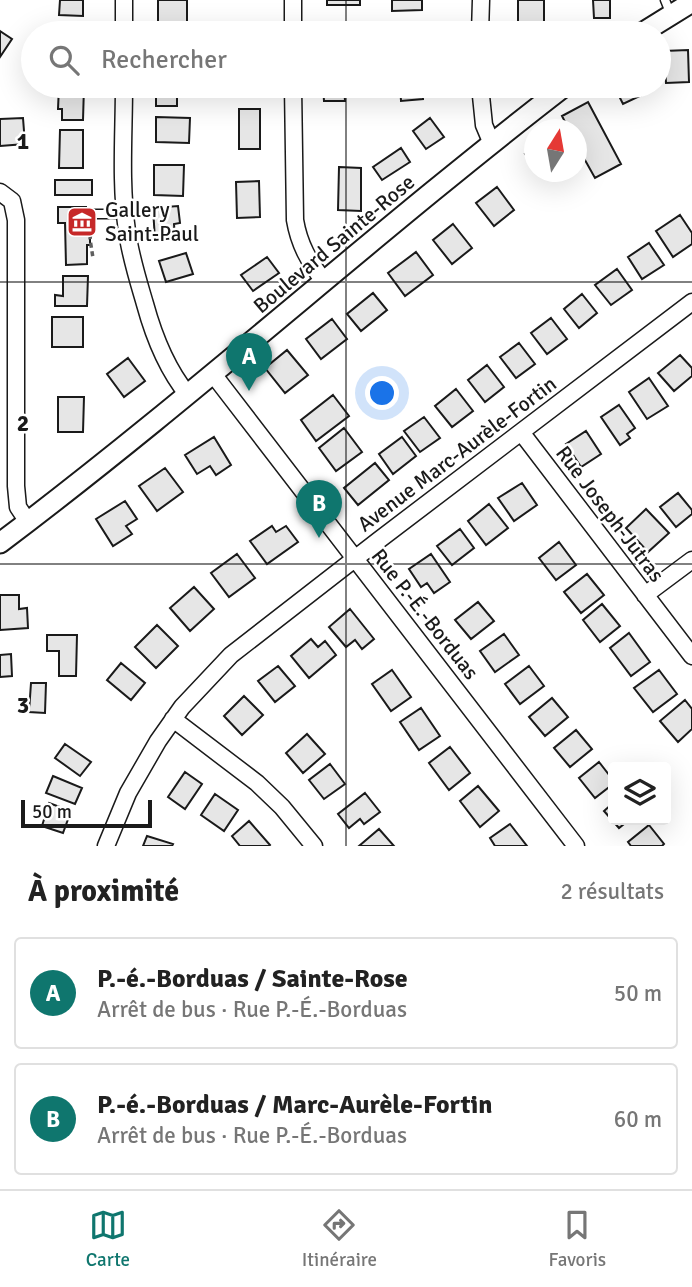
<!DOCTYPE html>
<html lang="fr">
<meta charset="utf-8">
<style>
body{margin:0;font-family:Signika,sans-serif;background:#f2f2f2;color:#222}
.controls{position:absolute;right:21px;bottom:21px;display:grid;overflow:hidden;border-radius:7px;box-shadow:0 7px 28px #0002}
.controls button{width:63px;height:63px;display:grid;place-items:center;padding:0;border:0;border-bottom:2px solid #e0e0e0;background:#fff;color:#222;font:35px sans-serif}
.compass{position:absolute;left:524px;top:119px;width:63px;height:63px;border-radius:50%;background:#fff;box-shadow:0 7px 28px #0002;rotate:11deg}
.scale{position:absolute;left:21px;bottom:18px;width:131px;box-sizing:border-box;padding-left:7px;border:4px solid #1a1a1a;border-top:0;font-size:19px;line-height:24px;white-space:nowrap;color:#1a1a1a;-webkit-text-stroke:5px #fff;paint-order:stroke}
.you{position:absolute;left:383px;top:394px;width:24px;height:24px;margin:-18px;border:5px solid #fff;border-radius:50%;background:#1a73e8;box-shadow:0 0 0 10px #1a73e833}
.badge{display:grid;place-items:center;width:46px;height:46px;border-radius:50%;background:#0f766e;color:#fff;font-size:23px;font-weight:700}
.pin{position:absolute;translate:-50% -58px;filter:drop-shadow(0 2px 4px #0008)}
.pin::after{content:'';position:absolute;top:37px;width:24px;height:21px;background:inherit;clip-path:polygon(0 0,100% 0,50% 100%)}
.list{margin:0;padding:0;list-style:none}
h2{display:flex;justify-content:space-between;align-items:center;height:91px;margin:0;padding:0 28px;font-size:30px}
h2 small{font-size:23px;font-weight:400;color:#767676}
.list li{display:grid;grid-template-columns:46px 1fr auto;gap:21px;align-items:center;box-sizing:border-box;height:112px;margin:0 14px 14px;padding:0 14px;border:2px solid #e0e0e0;border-radius:7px}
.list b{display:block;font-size:26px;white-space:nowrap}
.list p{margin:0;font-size:23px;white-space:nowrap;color:#767676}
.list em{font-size:23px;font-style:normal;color:#767676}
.icon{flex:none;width:38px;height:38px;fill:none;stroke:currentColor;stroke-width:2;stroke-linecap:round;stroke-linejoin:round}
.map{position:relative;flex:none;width:692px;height:846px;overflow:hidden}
.search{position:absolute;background:#fff;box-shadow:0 7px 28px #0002;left:21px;right:21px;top:21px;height:77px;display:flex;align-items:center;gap:18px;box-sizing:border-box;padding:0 24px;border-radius:38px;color:#767676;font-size:26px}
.sheet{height:343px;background:#fff}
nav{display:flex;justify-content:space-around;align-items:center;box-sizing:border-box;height:98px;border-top:2px solid #e0e0e0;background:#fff;font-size:19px;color:#767676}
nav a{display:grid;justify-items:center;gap:4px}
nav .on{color:#0f766e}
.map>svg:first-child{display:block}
.building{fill:#e6e6e6;stroke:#1a1a1a;stroke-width:2}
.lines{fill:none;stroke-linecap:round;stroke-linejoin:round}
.service-casing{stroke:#1a1a1a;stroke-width:11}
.minor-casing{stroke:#1a1a1a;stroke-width:19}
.tertiary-casing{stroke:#1a1a1a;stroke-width:23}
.path{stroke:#5f5f5f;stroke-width:3.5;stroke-dasharray:5 3.5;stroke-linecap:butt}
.service{stroke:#fff;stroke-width:8}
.minor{stroke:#fff;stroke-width:16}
.tertiary{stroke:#fff;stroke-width:19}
.grid{fill:none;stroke:#1a1a1a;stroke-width:2;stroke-opacity:0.55}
.labels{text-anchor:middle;stroke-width:5;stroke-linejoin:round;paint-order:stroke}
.poi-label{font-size:21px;fill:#1a1a1a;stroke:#fff;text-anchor:start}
.street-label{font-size:21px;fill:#1a1a1a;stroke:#fff}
.grid-label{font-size:23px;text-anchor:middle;font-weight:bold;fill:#1a1a1a;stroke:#fff;stroke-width:5;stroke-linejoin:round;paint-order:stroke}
</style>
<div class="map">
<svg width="692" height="846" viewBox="0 0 692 846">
<rect width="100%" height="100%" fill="#fff"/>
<path class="building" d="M60,0h23v16l-24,-1z
M158,0h29v26h-29z
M327,0h33v5h-33z
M392,0h30v10l-30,1z
M518,0h26v28l-26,-1z
M593,0h17v18h-16z
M324,22l34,1v10h-34z
M239,25h23l-1,8h-23z
M0,31l12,8 -12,18z
M688,50l1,32 -23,1 -2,-32z
M59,86h25l-1,34h-21v-11h-4z
M156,86h21v20h-21z
M323,86h21l1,15h-21z
M400,86h22l1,13 -22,2z
M614,86h28l4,7 -23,11z
M588,102l33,62 -26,14 -19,-34v-14h-7l-7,-14z
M239,109h21v40h-21z
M156,117l34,1 -1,25 -33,-1z
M23,118l2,26 -25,2v-27z
M430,118l14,19 -18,12 -13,-18z
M60,130h23v38h-24z
M534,147v18l-9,-11z
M401,148l9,14 -28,18 -9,-13z
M154,165h30l-1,31 -29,-1z
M339,167l22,1v43l-23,-1z
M55,180h37v15h-37z
M259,181l1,36 -23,1 -1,-36z
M497,187l17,23 -20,16 -18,-23z
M178,206l2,17 -6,1 1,14 -20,2 -2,-32z
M58,207h28l1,27h3v11h-3v19l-21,1 -1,-42h-7z
M680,215l12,18v11l-19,13 -17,-26z
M453,224l19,24 -20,16 -19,-24z
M649,243l15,22 -22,14 -14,-22z
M416,252l17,23 -28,21 -17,-23z
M186,253l7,21 -27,8 -7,-21z
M267,257l12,16 -26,18 -12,-16z
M617,269l15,21 -21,15 -16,-20z
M63,276h25l-1,30h-32v-11l8,1z
M373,293l14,17 -26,21 -14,-17z
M582,294l15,19 -18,15 -15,-19z
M52,317h31v30h-31z
M551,318l16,21 -20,15 -16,-21z
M332,319l15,20 -26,20 -15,-20z
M519,343l16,21 -19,14 -16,-21z
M287,350l21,25 -23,18 -20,-25z
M680,355l12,13v8l-18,15 -16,-18z
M128,358l17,23 -21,16 -17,-23z
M487,365l17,22 -19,15 -17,-22z
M649,378l19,28 -21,13 -18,-27z
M456,389l17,22 -21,16 -17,-21z
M333,395l16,21 -33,25 -15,-21z
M58,397h26l-1,35h-25z
M619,405l16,23 -8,6 3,4 -10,7 -19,-28z
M424,417l16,21 -20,14 -16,-21z
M344,428l18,24 -26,19 -17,-23z
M586,431l15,23 -20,13 -15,-23z
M214,437l17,28 -15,10 -6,-9 -13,8 -12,-19z
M402,437l14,19 -23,18 -14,-20z
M375,463l14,17 -31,25 -14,-17z
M165,468l18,24 -26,19 -18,-25z
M522,483l15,22 -23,16 -16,-23z
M678,493l14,17v4l-16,13 -16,-20z
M125,501l12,18 -11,7 6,8 -19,12 -17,-27z
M489,504l19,24 -22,17 -18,-24z
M646,509l23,24 -21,19 -22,-24z
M272,526l4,6 10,-6 12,16 -31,22 -17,-23z
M460,529l14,19 -22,17 -15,-19z
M559,542l17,23 -20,15 -17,-22z
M237,554l18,24 -26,19 -18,-24z
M431,554l19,28 -16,11 -7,-10 -6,4 -12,-18z
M587,574l17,21 -23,18 -17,-21z
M194,587l20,22 -24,22 -20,-23z
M0,595h19v14l8,-1 1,20 -28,2z
M478,602l16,19 -23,18 -16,-19z
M602,604l18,22 -20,16 -17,-22z
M350,609l24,30 -12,10 -7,-9 -9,7 -17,-20z
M157,625l21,21 -22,22 -21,-21z
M629,633l21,29 -19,14 -21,-28z
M504,634l15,21 -24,17 -15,-21z
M47,635h30l-1,41h-17v-25h-12z
M311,639l7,8 7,-6 11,14 -27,23 -18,-22z
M11,654l1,22 -12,1v-22z
M121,663l24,20 -14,17 -24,-20z
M278,666l17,20 -20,16 -17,-21z
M529,666l15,20 -24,18 -15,-20z
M392,670l19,27 -20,14 -19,-27z
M659,670l18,24 -24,18 -19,-24z
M31,683h15l-1,30 -16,-1z
M244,696l19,19 -21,20 -18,-19z
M552,698l16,19 -23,19 -16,-19z
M685,700l7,9v20l-14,13 -18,-21z
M421,708l19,28 -21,14 -19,-28z
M576,730l16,19 -22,18 -16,-19z
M307,734l18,20 -22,19 -17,-20z
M65,744l26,18 -11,14 -25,-18z
M450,747l20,26 -21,17 -20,-27z
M599,762l14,18v4l-18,14 -16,-20z
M330,764l15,20 -21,15 -15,-19z
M185,772l17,12 -17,25 -17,-12z
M53,776l29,12 -7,16 -29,-11z
M478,786l21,25 -19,16 -20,-26z
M365,793l15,19 -16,12 -4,-5 -11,9 -11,-14z
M215,794l23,16 -14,21 -23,-16z
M49,803l22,8 -8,22 -21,-7z
M613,803v17h16l-10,8 -15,-17z
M249,821l21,24 -1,1h-29l-8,-10z
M510,824l17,22h-32l-5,-8z
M649,825l15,19 -2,2h-31l-3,-4z
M379,829l15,17h-35z
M147,836l26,8 -1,2h-29z"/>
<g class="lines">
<g class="service-casing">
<path id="service" d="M665,0l6,15
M86,214h39"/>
</g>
<g class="minor-casing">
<path id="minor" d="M124,0v33
M293,0v33
M480,33l1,-33
M124,86c0,48 -4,97 3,145 3,24 11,49 18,73 9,33 21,64 43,91
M293,86l2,134c4,24 14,42 29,61
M480,86l4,39 8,19
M0,192l12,9 4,19v266l2,21 10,15
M213,374l363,472
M521,432l171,224
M645,595l47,-35
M173,719l84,64 25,24 32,39
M106,846l22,-53 30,-52 24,-34 49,-52 148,-115 313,-238"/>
</g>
<g class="tertiary-casing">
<path id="tertiary" d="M642,33l50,-31
M0,543c194,-146 373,-309 565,-457"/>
</g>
<path class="path" d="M92,226l-2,13 3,19"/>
<use href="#service" class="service"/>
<use href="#minor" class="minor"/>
<use href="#tertiary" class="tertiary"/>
</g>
<path class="grid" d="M346,0v33M346,86v760M0,282h692M0,564h692"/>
<defs>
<g id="museum-square" transform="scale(1.575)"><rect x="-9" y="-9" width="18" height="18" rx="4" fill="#c62828" stroke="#fff"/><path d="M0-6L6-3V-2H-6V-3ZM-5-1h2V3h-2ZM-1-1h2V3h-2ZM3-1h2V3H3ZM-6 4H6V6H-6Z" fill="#fff"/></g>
</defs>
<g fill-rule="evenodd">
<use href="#museum-square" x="82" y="222"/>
</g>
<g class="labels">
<g class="poi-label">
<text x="105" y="217">Gallery<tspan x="105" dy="24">Saint-Paul</tspan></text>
</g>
<g class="street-label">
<text transform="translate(334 244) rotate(-40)" y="7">Boulevard Sainte-Rose</text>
<text transform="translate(457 454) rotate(-37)" y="7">Avenue Marc-Aurèle-Fortin</text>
<text transform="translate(610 514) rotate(53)" y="7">Rue Joseph-Jutras</text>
<text transform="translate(425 614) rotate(52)" y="7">Rue P.-É.-Borduas</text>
</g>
</g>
<g class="grid-label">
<text x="23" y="149">1</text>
<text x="23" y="431">2</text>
<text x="23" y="713">3</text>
</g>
</svg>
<div class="controls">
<button><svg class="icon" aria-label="layers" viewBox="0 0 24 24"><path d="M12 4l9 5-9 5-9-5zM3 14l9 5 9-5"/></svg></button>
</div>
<svg class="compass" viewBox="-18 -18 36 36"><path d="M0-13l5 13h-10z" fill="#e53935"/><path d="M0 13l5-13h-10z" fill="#767676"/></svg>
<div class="scale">50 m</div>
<div class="you"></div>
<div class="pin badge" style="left:249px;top:391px">A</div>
<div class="pin badge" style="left:319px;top:538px">B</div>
<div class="search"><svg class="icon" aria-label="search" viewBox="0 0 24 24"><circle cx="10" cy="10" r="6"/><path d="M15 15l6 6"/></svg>Rechercher</div>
</div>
<section class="sheet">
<h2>À proximité<small>2 résultats</small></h2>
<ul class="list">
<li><span class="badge">A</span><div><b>P.-é.-Borduas / Sainte-Rose</b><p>Arrêt de bus · Rue P.-É.-Borduas</p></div><em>50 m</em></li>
<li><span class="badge">B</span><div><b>P.-é.-Borduas / Marc-Aurèle-Fortin</b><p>Arrêt de bus · Rue P.-É.-Borduas</p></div><em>60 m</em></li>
</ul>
</section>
<nav>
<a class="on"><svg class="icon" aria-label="map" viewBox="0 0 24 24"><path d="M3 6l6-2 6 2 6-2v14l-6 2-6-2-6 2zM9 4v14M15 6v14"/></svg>Carte</a>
<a><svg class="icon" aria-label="directions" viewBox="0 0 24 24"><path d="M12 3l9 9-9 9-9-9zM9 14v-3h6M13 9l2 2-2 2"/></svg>Itinéraire</a>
<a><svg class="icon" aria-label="saved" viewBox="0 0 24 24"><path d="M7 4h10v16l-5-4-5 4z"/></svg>Favoris</a>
</nav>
